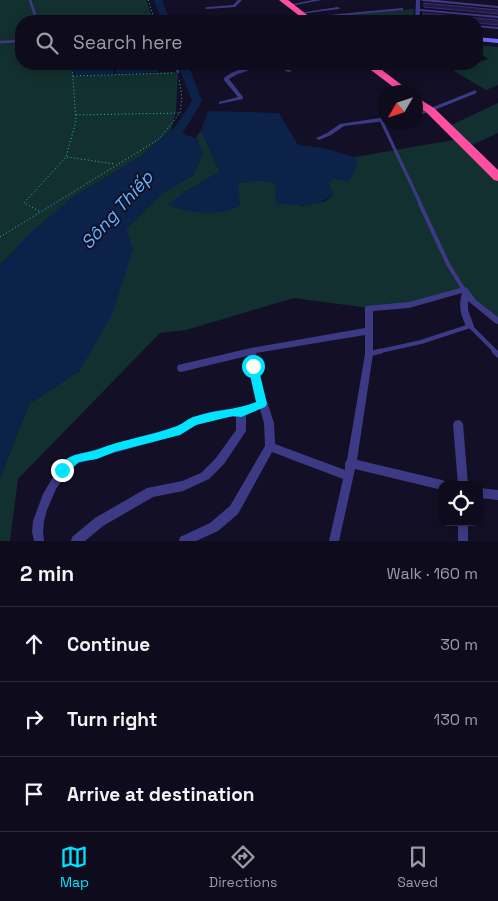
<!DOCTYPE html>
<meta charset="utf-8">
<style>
body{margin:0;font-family:"Space Grotesk",sans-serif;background:#171425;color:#f1f3f6}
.controls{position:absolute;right:15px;bottom:15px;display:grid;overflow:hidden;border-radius:10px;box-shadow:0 2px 12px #0003}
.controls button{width:45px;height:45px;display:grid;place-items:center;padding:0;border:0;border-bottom:1px solid #2e2b3b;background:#0e0b1c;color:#f1f3f6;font:25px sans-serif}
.compass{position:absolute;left:378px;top:85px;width:45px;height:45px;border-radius:50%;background:#0e0b1c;box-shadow:0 2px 12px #0003;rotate:231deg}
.stop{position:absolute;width:15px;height:15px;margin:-11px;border:4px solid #00e5ff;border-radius:50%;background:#fff}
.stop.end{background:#00e5ff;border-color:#fff;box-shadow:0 1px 5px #0008}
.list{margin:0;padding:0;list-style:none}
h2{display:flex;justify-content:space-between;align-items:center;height:65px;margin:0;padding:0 20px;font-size:21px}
h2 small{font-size:16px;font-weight:400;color:#9b9ba3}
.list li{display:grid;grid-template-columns:32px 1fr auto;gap:15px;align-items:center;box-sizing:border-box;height:75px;padding:0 20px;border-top:1px solid #2e2b3b}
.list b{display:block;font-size:19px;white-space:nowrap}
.list em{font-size:16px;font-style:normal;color:#9b9ba3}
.icon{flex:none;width:28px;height:28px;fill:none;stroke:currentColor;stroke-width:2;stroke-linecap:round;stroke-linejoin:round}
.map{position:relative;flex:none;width:498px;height:541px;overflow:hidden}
.search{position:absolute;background:#0e0b1c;box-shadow:0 2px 12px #0003;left:15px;right:15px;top:15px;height:55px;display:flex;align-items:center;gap:12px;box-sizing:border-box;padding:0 18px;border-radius:20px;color:#9b9ba3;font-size:19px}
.sheet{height:290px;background:#0e0b1c}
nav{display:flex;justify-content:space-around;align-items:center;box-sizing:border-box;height:70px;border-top:1px solid #2e2b3b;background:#0e0b1c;font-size:14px;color:#9b9ba3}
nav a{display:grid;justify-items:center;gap:2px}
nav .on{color:#00e5ff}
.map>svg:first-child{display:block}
.green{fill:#12302f}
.water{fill:#0c2248}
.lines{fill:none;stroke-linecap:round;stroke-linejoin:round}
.river{fill:#0c2248;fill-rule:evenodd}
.building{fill:#241b47;stroke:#3b2d73}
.path{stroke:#2fb8b0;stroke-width:1;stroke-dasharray:1 2.5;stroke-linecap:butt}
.lane-far3{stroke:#3d3a85;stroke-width:2.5}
.lane-far2{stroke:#3d3a85;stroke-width:3}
.lane-far1{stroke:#3d3a85;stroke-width:4}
.lane{stroke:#3d3a85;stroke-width:5}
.street{fill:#3d3a85;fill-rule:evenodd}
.secondary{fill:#6f6bff;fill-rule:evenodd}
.highway{fill:#ff4fa3;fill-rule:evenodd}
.route{fill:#00e5ff}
.labels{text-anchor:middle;stroke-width:4;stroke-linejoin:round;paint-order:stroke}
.water-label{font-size:18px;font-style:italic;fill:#62b6ff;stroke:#130f26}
</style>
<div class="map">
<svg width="498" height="541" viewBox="0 0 498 541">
<rect width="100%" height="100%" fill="#130f26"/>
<path class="green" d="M0,0h146l8,21h-133v43h51l2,12 104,-4 -2,39 -5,19 -31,27 -70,42 -70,66z
M414,9l-1,12h-59l-3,-2 -40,2 -4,-3z
M477,45l21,2v38l-12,5 -32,-19 34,-12 -11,-8z
M498,103v30l-30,14 30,30v140l-35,-27 -54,15 -40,3 -75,-10 -108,32 -26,3 -142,146 -8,62h-10v-63l29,-74 51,-34 46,-141 37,-36 30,-18 10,-22 -7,-15 5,-8 19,42 -36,20 73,-12 18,3 27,23 24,-5 7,-7 -5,-12 29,-15 -2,-10 104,-18 -12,-12z"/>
<path class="water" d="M74,64h39l1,10 -39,2z
M115,64h39l4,8 -42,2z
M208,111l71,2 19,32 25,3 32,9 2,10 -9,15 -14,-3 -6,3 5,12c-15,15 -38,11 -57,10l-1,-21 -18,-3 -19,3 2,23c-29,12 -44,8 -73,-1l17,-13 36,-20 -19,-42z
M171,130l25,8 7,15 -10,22 -30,18 -37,36 7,20 -21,66 -32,55 -51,34 -29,74v-213l29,-31 41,-35 70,-42z"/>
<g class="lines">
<path class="river" d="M154,0h8l8,21h-8z
M178,64h10l14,37 -29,48 -6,4 -6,-4 31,-48z"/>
</g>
<path class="building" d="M424,3l74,7v4l-74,-7z
M423,13l75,7v5l-21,-2v-2l-50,-2 -4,-1z"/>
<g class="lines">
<path class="path" d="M148,0l7,21
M73,76l99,-3
M76,115l104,-2
M67,157l48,7
M39,211l-15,-8 42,-46 10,-36 -4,-57
M0,237l159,-98 21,-26 2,-15 -3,-20"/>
<path class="lane-far3" d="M30,0l7,21
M0,42l21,-1
M175,64l3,8"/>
<path class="lane-far2" d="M430,110l45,-18
M381,120l40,85"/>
<path class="lane-far1" d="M420,204l28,60 16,26
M376,352l45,-10 49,-16 26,26"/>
<path class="lane" d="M494,351l4,4
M369,354l12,-3"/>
<path class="street" d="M238,0h4l-7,7 -28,2 -2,-1 2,-1 26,-2z
M313,0h9l-32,6 -2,-1z
M416,0h4v9l78,7v2l-78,-7 -1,10h-4z
M421,0h15l62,6v2l-75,-7z
M338,7l2,1 -1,1 -39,5 -2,-1z
M402,8h1v2l-96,9 -2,-1 2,-1z
M477,25l21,2v2l-21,-2z
M255,64h5c-9,7 -21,8 -31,15l14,18v2l-24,5v-2l19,-5 -14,-17v-2l7,-5z
M273,64h5l14,7 -4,1z
M430,108l2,1v2l-16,5v-4z
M386,117v4l-42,5 -13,9 -12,5 -3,-2 11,-5 13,-9z
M464,287l3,1 9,12 22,17v7l-3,-1 -27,-22v9l6,16 -1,2h-6c-6,-12 -9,-22 -5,-35l-53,15 -36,3v43l-16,106 85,20 4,2 1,3h-5v5l-87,-21 -16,72h-10l14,-62 -71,-27 -34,62 -20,17 -22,10h-17l1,-4 30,-14 20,-17 35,-60 -1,-23 -4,-14 -14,6v16l-22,33 -15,15 -26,12 -30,6 -50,29 -18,15h-14l1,-4 23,-19 52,-30 35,-7 19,-8 15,-15 20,-28v-13h-10l-17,3 -12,5 -16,9 -105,30 -13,15 -7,10 -9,21 -3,11 -1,11 1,9h-10l-2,-9 1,-11 10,-27 13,-22 13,-15 109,-31 12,-7 19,-7 17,-3h15l17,-7 -7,-25 -4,-21 -66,16 -3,-1 -1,-3 1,-3 73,-17 114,-20v-20l1,-2 43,-4zM365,335v19l-18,106 -2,3v7l-70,-26 -1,-21 -15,-46 -3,-24z
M458,420l3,1 2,3 5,61h-10l-5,-61 2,-3z
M479,488l19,2v10l-19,-2z
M458,522h10v19h-10z"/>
<path class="secondary" d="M477,37l21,2v4l-21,-2z"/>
<path class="highway" d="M279,0h9l27,21h-9z
M363,64h11l37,28h-11z
M416,97l18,11 64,62v11l-4,-1 -68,-68 -10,-7z"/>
</g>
<path class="route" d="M253,362l5,4 9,38 -2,3 -24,10 -8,-1 -37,9 -16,10 -66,17 -17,7 -18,3 -13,12h-8v-8c18,-16 21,-10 41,-17 25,-10 52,-13 78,-23 6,-2 10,-7 16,-9 21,-7 43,-7 63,-15l-8,-36z"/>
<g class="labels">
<g class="water-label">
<text transform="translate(117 210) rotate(-48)" y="6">Sông Thiếp</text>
</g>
</g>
</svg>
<div class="controls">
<button><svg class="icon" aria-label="locate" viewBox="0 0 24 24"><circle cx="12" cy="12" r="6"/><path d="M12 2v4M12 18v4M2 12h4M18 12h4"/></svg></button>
</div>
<svg class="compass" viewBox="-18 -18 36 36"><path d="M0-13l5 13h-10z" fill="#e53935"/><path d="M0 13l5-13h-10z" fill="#9b9ba3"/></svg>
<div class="stop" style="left:253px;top:366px"></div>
<div class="stop end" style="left:62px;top:470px"></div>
<div class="search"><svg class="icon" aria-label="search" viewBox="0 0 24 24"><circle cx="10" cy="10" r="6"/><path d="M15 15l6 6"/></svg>Search here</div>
</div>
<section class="sheet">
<h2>2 min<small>Walk · 160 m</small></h2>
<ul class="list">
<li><svg class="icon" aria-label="ahead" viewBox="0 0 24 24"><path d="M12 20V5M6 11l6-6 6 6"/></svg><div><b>Continue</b></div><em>30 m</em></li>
<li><svg class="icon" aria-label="right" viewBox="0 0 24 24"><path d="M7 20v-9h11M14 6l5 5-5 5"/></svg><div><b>Turn right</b></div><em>130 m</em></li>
<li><svg class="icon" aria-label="arrive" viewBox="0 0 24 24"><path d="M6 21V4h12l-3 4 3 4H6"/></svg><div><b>Arrive at destination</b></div></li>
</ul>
</section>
<nav>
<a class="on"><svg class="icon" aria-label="map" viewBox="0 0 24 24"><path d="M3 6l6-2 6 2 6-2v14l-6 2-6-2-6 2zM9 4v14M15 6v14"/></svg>Map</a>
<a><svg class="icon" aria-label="directions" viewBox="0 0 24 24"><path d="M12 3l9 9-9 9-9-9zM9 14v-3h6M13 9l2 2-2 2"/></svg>Directions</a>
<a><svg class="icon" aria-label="saved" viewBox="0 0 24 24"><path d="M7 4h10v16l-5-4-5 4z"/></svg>Saved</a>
</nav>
